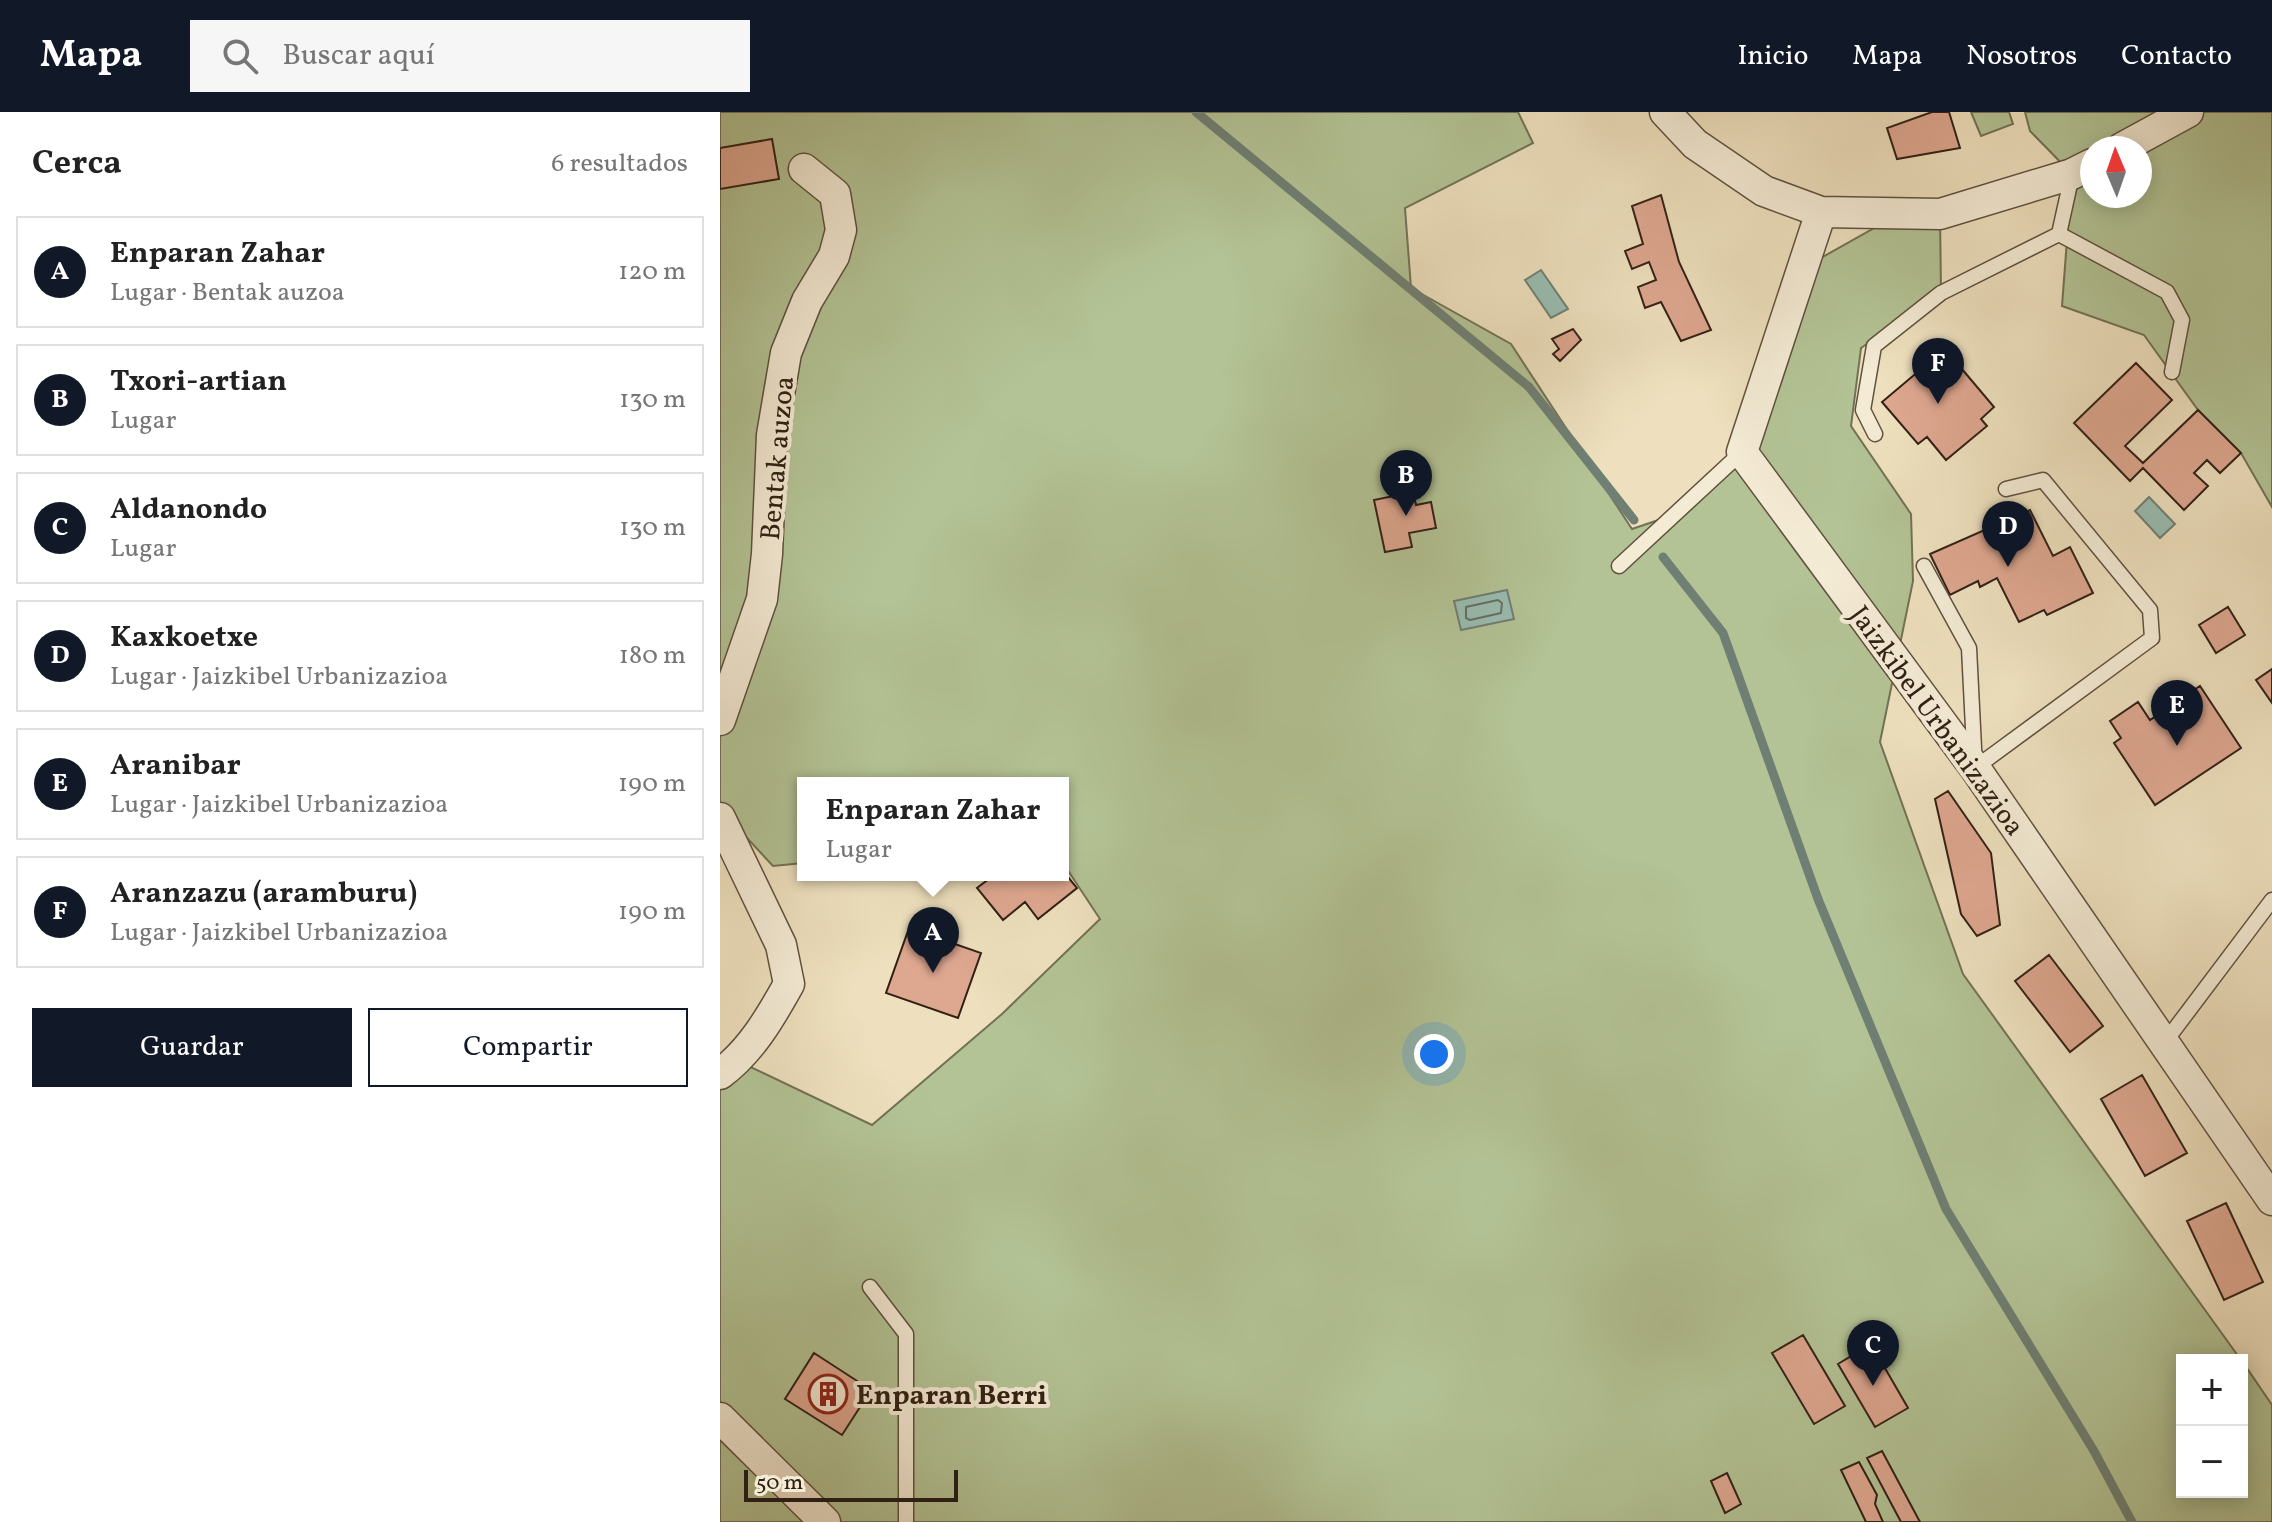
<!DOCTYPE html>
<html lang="es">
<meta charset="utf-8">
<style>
body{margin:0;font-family:Vollkorn,serif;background:#f6f6f6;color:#222}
.controls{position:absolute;right:24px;bottom:24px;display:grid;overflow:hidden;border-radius:0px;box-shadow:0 4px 20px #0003}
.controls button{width:72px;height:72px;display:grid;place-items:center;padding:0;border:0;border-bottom:2px solid #e0e0e0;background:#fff;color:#222;font:40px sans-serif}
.compass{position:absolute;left:1360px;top:24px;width:72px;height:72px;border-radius:50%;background:#fff;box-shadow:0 4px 20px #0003;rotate:358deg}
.scale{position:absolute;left:24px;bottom:20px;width:214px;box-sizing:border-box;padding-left:8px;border:4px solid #312115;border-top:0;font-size:22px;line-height:28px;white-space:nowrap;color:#312115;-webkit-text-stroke:6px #f4ebd5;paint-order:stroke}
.you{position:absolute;left:714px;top:942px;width:28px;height:28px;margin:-20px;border:6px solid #fff;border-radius:50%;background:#1a73e8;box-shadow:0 0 0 12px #1a73e833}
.badge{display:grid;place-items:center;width:52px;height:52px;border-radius:50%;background:#111827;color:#fff;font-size:26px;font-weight:700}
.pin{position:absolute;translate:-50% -66px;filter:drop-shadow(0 2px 4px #0008)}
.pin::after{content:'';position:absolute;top:42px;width:28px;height:24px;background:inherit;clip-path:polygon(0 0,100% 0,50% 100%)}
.popup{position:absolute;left:77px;top:665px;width:272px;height:104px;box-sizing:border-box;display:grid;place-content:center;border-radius:0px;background:#fff;filter:drop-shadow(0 2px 6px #0005);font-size:26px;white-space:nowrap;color:#767676}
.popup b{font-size:30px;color:#222}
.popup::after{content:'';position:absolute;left:50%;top:100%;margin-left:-16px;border:16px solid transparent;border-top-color:#fff}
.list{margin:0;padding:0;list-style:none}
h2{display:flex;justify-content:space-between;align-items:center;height:104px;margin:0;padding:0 32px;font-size:34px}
h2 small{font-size:26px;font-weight:400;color:#767676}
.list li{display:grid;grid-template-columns:52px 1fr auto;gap:24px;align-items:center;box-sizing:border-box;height:112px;margin:0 16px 16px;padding:0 16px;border:2px solid #e0e0e0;border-radius:0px}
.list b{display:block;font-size:30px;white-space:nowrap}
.list p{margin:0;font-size:26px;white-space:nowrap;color:#767676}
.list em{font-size:26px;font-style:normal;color:#767676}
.actions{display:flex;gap:16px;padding:24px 32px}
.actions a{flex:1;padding:18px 0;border:2px solid #111827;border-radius:0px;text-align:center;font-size:28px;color:#111827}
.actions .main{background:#111827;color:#fff}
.icon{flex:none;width:44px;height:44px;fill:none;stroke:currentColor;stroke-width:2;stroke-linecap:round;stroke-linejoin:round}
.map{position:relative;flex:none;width:1552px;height:1410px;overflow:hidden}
header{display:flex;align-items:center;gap:48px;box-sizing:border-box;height:112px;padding:0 40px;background:#111827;color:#fff}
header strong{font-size:38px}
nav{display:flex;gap:44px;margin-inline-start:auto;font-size:28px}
.search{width:560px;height:72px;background:#f6f6f6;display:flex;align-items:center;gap:20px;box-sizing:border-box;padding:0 28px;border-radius:0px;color:#767676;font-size:30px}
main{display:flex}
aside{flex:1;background:#fff}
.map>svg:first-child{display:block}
.green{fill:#b3c395;stroke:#727255;stroke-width:2;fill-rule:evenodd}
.water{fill:#99bdb2;stroke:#6f7f73;stroke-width:2}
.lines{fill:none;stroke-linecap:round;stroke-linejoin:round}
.shore{stroke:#656f64;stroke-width:2}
.stream{stroke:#6f7f73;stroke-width:9}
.building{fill:#dea790;stroke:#312115;stroke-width:2}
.service-casing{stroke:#60513f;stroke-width:17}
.minor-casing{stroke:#60513f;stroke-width:33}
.service{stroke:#f4ebd5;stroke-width:14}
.minor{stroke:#f4ebd5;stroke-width:30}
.labels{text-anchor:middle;stroke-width:8;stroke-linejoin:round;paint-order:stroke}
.street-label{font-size:28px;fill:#312115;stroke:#f4ebd5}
.poi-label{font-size:28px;font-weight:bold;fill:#312115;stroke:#f4ebd5;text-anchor:start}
</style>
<header>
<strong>Mapa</strong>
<div class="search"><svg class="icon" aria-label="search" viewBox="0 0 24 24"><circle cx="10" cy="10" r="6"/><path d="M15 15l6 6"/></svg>Buscar aquí</div>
<nav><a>Inicio</a><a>Mapa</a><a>Nosotros</a><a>Contacto</a></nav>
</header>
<main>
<aside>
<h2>Cerca<small>6 resultados</small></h2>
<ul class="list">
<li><span class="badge">A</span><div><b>Enparan Zahar</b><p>Lugar · Bentak auzoa</p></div><em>120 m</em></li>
<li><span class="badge">B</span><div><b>Txori-artian</b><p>Lugar</p></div><em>130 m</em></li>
<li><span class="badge">C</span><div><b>Aldanondo</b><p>Lugar</p></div><em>130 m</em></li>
<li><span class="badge">D</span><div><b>Kaxkoetxe</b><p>Lugar · Jaizkibel Urbanizazioa</p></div><em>180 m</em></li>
<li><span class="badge">E</span><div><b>Aranibar</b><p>Lugar · Jaizkibel Urbanizazioa</p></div><em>190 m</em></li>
<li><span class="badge">F</span><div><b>Aranzazu (aramburu)</b><p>Lugar · Jaizkibel Urbanizazioa</p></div><em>190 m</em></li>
</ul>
<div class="actions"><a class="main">Guardar</a><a>Compartir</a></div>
</aside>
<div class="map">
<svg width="1552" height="1410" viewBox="0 0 1552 1410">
<rect width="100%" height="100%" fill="#eee0be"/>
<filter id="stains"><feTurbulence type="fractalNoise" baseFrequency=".0025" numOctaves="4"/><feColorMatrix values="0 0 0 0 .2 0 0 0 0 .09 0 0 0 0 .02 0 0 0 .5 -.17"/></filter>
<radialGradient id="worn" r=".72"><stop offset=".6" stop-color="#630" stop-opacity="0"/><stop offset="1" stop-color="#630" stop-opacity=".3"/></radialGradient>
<path class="green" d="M0,0h798l15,31 -128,65 6,80 100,56 121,185 44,-15 66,-62 61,-184 98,-55 39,1 1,79 -80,55 -10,78 60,88 2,67 -33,161 83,232 278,386h-59v132h60v-131l30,44v117h-1552v-452l18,-9 134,64 130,-111 98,-95 -37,-56v-80h-260v80l-30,3 -53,-57z
M1251,0h38l4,12 -32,12z
M1305,0h247v395l-31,-54 -43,-43 -54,-75 -82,-29 10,-132 -42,-43zM1372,36h48v48h-48z"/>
<path class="water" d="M821,158l27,39 -17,9 -26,-38z
M1429,385l26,27 -15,14 -25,-27z
M787,478l7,29 -53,11 -7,-29z"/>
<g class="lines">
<path class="shore" d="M778,488l4,3 -1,10 -31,7 -4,-2v-11z"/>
<path class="stream" d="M476,0l333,275 105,133
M943,445l60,76 95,266 128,310 148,242 38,71"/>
</g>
<path class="building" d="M1212,0h17l11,36 -63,11 -10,-31z
M52,27l7,40 -59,10v-41z
M941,83l18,67 32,68 -30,11 -20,-39 -16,6 -7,-21 18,-7 -7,-18 -17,7 -7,-18 18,-7 -11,-38z
M853,217l8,11 -21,21 -7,-7 6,-5 -7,-10z
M1225,237l49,58 -13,12 6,7 -41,34 -19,-23 -9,7 -36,-42z
M1416,251l36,37 -47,46 18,17 55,-53 43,43 -21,20 -13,-13 -13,13 14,13 -24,24 -41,-42 -13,13 -56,-58z
M693,380l3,13 15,-3 5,26 -27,5 3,14 -27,5 -11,-52z
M1310,398l23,46 17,-9 23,46 -46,22 -3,-5 -25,12 -22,-44 -17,9 -2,-6 -28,14 -20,-41z
M1508,495l17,28 -29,18 -17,-28z
M1552,557v34l-16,-23z
M1480,574l41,62 -86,57 -41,-62 7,-5 -11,-17 28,-19 12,18z
M1228,679l43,62 9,72 -23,11 -16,-22 -26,-115z
M343,759l14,17 -39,31 -13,-17 -22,18 -26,-32 17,-13h69z
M189,816l72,25 -23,65 -72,-25z
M1329,843l54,71 -33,26 -55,-71z
M1422,963l45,78 -42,23 -44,-77z
M1506,1091l37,79 -39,18 -37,-79z
M1083,1223l42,71 -31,18 -42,-71z
M1151,1232l37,64 -33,19 -37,-63z
M94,1241l57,37 -29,45 -57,-36z
M1162,1339l38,71h-19l-34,-64z
M1139,1350l18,33 -2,9 8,18h-17l-25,-52z
M1007,1361l14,31 -16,9 -14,-32z"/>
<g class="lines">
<g class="service-casing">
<path id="service" d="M1339,122l108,58 15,28 -10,52
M1155,322l-12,-24 11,-64 67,-53 118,-59 13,-59
M899,454l123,-114
M1204,454l45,82 6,120 177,-130 -2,-28 -107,-130 -37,9
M1445,930l107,-142
M150,1175l36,47v188"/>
</g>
<g class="minor-casing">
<path id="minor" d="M945,0l30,32 69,47 57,21 119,2 132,-40 20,-10
M1402,36l66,-36
M1101,100l-79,240 233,316 297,432
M0,608l42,-121 5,-45 5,-119 14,-82 21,-52 27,-45 7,-26 -6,-36 -31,-25
M0,706l61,127 8,39c-19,34 -38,67 -69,90
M0,1306l105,104"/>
</g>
<use href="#service" class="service"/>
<use href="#minor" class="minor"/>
</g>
<defs>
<g id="building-ring" transform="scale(2)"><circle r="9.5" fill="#f4ebd5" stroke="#8f2418" stroke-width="1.5"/><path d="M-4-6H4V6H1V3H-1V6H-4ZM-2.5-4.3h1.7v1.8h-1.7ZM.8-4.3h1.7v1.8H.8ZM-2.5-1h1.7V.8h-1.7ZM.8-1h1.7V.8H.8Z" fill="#8f2418"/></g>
</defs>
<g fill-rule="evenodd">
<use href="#building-ring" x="108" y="1282"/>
</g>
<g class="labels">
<g class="street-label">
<text transform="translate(56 346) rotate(-85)" y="10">Bentak auzoa</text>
<text transform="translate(1218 608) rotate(54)" y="10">Jaizkibel Urbanizazioa</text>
</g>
<g class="poi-label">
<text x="136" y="1292">Enparan Berri</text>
</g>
</g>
<rect width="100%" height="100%" filter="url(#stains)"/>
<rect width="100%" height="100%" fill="url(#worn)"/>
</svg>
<div class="controls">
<button>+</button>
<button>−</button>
</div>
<svg class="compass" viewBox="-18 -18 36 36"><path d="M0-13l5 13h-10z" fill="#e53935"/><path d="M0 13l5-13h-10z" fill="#767676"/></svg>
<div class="scale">50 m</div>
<div class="you"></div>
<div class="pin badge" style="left:213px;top:861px">A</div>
<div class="popup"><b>Enparan Zahar</b>Lugar</div>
<div class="pin badge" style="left:686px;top:404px">B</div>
<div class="pin badge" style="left:1153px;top:1274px">C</div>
<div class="pin badge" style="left:1288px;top:455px">D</div>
<div class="pin badge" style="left:1457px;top:634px">E</div>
<div class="pin badge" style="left:1218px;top:292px">F</div>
</div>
</main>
